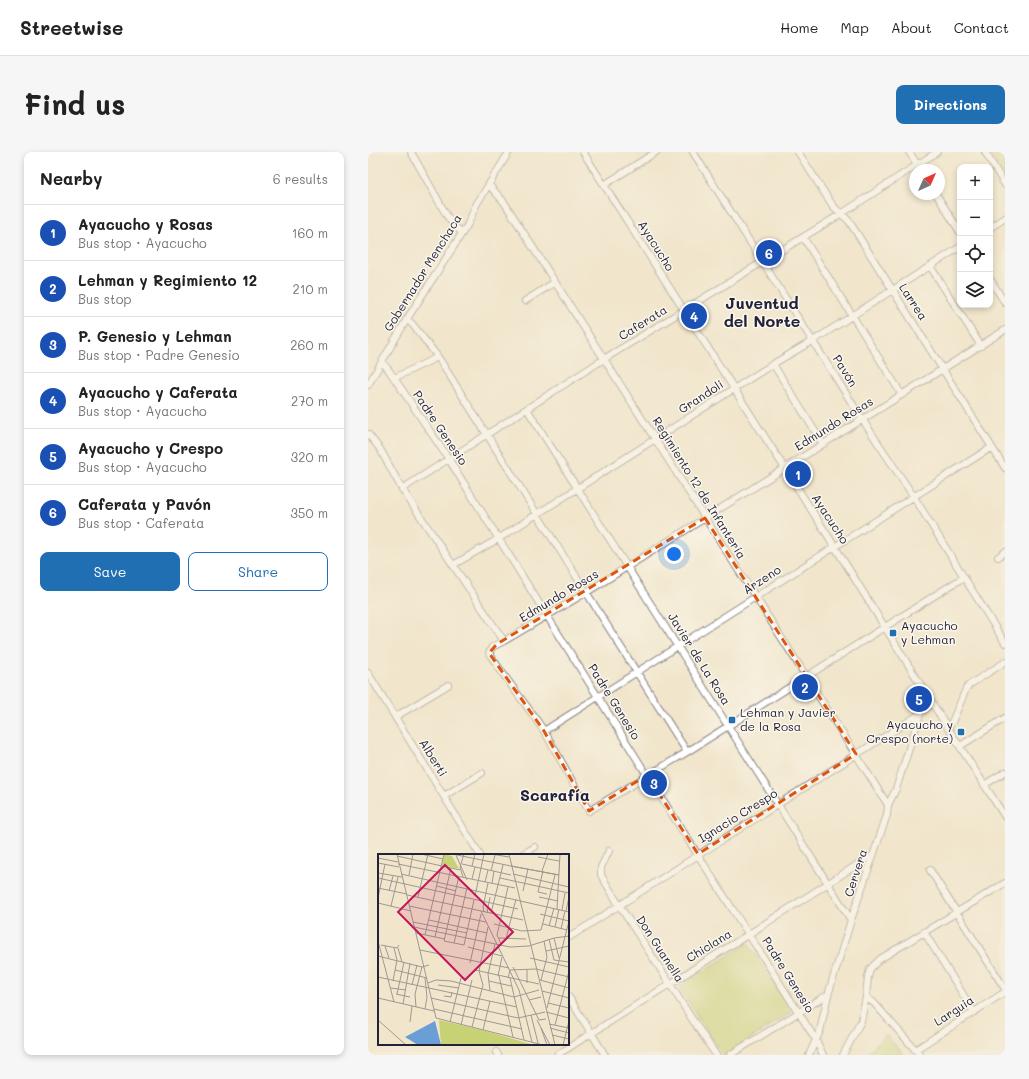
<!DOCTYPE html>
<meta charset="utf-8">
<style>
body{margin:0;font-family:Mali,sans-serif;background:#f6f6f6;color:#222}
.controls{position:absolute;right:12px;top:12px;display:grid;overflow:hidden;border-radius:8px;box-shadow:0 2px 6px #0003}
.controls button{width:36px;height:36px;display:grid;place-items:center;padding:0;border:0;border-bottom:1px solid #e0e0e0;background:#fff;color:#222;font:20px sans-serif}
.compass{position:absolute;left:541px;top:12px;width:36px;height:36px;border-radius:50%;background:#fff;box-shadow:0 2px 6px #0003;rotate:45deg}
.you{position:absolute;left:306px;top:402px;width:14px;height:14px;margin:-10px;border:3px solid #fff;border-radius:50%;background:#1a73e8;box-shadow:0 0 0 6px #1a73e833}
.badge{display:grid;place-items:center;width:26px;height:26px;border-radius:50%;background:#1f6fb2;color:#fff;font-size:13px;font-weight:700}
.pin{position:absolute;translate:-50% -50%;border:2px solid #fff;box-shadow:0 1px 4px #0006}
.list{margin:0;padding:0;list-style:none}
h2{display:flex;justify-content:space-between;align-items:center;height:52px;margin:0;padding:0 16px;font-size:17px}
h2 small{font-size:13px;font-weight:400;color:#767676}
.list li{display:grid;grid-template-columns:26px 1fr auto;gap:12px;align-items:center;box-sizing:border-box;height:56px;padding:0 16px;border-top:1px solid #e0e0e0}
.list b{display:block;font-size:15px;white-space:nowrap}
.list p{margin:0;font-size:13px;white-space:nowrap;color:#767676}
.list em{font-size:13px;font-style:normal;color:#767676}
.actions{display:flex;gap:8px;padding:12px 16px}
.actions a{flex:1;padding:9px 0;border:1px solid #1f6fb2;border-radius:8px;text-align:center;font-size:14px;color:#1f6fb2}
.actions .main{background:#1f6fb2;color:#fff}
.icon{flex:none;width:22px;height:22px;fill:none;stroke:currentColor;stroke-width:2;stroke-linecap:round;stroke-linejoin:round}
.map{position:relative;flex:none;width:637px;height:903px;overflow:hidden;border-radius:8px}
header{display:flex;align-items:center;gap:24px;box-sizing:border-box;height:56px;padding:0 20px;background:#fff;border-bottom:1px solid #e0e0e0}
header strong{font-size:19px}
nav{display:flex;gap:22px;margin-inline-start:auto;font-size:14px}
.intro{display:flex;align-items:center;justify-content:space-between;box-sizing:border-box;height:96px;padding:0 24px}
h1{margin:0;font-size:28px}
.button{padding:10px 18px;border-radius:8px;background:#1f6fb2;color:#fff;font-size:14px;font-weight:700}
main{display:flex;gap:24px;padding:0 24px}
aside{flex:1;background:#fff;border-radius:8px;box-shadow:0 2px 6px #0003}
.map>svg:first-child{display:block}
.green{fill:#c6d274;stroke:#747a58}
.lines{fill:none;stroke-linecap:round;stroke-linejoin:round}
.street-casing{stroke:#8a8484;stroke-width:8}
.street{stroke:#fff;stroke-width:6}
.marked{fill:none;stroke:#de560e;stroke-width:3;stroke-dasharray:8 5;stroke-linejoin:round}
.poi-dot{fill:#1f6fb2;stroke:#fbf7ec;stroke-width:1.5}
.labels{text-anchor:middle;stroke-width:3;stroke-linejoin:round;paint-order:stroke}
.street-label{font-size:12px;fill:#22223b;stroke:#fbf7ec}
.poi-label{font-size:12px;fill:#22223b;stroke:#fbf7ec;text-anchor:start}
.district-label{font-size:16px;font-weight:bold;fill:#22223b;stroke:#fbf7ec}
.inset-road{fill:none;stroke:#9e9892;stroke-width:1}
.view{fill:#c2185b;fill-opacity:0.15;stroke:#c2185b;stroke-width:2}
.inset-edge{fill:none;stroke:#22223b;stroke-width:2}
</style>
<header>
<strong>Streetwise</strong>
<nav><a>Home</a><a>Map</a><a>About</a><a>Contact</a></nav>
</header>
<div class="intro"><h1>Find us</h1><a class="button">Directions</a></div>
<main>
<aside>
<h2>Nearby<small>6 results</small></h2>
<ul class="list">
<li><span class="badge" style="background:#1a4fb4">1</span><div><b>Ayacucho y Rosas</b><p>Bus stop · Ayacucho</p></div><em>160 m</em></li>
<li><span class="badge" style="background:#1a4fb4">2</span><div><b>Lehman y Regimiento 12</b><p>Bus stop</p></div><em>210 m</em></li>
<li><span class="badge" style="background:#1a4fb4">3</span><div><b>P. Genesio y Lehman</b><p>Bus stop · Padre Genesio</p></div><em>260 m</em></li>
<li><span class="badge" style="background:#1a4fb4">4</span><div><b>Ayacucho y Caferata</b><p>Bus stop · Ayacucho</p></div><em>270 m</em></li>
<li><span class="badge" style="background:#1a4fb4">5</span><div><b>Ayacucho y Crespo</b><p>Bus stop · Ayacucho</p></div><em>320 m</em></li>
<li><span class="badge" style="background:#1a4fb4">6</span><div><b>Caferata y Pavón</b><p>Bus stop · Caferata</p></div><em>350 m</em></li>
</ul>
<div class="actions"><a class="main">Save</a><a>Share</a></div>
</aside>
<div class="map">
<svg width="637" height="903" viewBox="0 0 637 903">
<rect width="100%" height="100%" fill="#fbf7ec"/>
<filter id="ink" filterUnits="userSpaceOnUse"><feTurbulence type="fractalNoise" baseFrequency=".025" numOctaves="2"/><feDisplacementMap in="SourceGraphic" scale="8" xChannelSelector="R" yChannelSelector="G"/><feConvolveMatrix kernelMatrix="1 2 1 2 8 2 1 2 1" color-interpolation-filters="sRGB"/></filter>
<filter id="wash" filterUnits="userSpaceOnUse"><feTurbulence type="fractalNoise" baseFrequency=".012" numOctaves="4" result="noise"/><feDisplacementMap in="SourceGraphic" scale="16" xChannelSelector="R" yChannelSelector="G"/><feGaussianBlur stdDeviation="0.9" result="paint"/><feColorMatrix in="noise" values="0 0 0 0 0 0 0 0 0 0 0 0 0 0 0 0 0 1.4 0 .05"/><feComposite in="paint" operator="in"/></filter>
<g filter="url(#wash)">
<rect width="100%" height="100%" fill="#f1e6cc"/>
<path class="green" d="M621,0h16v25z
M380,791l44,69 -67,43h-3l-43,-68z
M518,883l18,20h-39z"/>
</g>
<g filter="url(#ink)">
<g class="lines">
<g class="street-casing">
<path id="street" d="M43,0l36,64 7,9 8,8
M215,0l252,395 97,156 73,114
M325,0l169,267 52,78 91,146
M430,0l35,54 16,15 156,247
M541,0l12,18
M617,0l20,33
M121,33l15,17 384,603
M236,33l52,-33
M568,42l24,38
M622,76l15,-10
M435,85l99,158
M562,114l51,80
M622,127l15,24
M157,149l30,-19
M39,167l6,6 25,32 249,395
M14,210l6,7 60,89 204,325 164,257 7,15
M405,212l50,80
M26,226l44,-21
M0,233l39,-66 61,-95 8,-19 33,-53
M159,257l324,511
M0,282l12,15 22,40 102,152
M34,337l202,-130 237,-145 96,-62
M630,405l7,-5
M85,413l45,-26 275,-175 46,-27 141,-90
M596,425l-277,175 -98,59c-16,-26 -29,-54 -45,-80 -18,-27 -38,-51 -55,-78l3,-6 12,-6 83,-49 418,-262
M0,521l112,182
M27,565l53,-32
M580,576l4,-6 14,-33 3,-4 36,-23
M176,579l448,-284
M592,594l45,-28
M616,633l21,-13
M76,644l38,-23
M241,699l-8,16v8l18,30 51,79 20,32 26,39
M153,703l14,-8
M562,718l75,119
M556,780l50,80
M200,786l352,-224
M200,844l37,59
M498,845l8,6 46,52
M547,898l90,-58
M128,900l2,3
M189,903l192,-121 117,-75 7,-3
M362,903l92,-57 6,-3
M441,903l11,-24 8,-36 23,-75 36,-105 1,-10 8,-16 24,-75 12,-11
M475,903l18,-34 5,-24 2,-20 2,-8 10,-10 125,-76"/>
</g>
<use href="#street" class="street"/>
</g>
</g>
<path d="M0 0H637V903H0ZM337,366l151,236 -158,100 -51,-79 -58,36 -45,-80 -55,-78 8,-9z" fill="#f1e6cc" fill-opacity=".55" fill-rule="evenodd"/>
<path class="marked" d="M337,366l151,236 -158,100 -51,-79 -58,36 -45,-80 -55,-78 8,-9z"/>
<g class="poi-dot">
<rect x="521" y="477" width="8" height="8" rx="2"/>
<rect x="360" y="564" width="8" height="8" rx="2"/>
<rect x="589" y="576" width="8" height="8" rx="2"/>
</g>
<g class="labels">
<g class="street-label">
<text transform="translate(288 94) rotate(58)" y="4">Ayacucho</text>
<text transform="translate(55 121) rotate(-58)" y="4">Gobernador Menchaca</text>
<text transform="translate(545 150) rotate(57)" y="4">Larrea</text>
<text transform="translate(275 171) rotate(-32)" y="4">Caferata</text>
<text transform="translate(477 219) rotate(58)" y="4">Pavón</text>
<text transform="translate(333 245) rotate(-33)" y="4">Grandoli</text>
<text transform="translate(466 272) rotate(-32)" y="4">Edmundo Rosas</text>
<text transform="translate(72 276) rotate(56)" y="4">Padre Genesio</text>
<text transform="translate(331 336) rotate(58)" y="4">Regimiento 12 de Infantería</text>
<text transform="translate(462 367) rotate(57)" y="4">Ayacucho</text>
<text transform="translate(394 428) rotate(-33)" y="4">Arzeno</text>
<text transform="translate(191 444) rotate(-31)" y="4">Edmundo Rosas</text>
<text transform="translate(331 507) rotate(58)" y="4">Javier de La Rosa</text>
<text transform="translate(246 550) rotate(58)" y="4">Padre Genesio</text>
<text transform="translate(65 606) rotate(58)" y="4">Alberti</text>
<text transform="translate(370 664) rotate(-32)" y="4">Ignacio Crespo</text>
<text transform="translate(488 721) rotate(-72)" y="4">Cervera</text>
<text transform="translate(341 794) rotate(-32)" y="4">Chiclana</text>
<text transform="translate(292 797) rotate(57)" y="4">Don Guanella</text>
<text transform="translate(420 823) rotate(58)" y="4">Padre Genesio</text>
<text transform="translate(586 859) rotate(-33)" y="4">Larguia</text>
</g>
<g class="poi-label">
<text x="533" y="478">Ayacucho<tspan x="533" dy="14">y Lehman</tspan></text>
<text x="372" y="565">Lehman y Javier<tspan x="372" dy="14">de la Rosa</tspan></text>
<text x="585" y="577" text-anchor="end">Ayacucho y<tspan x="585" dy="14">Crespo (norte)</tspan></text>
</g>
<g class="district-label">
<text x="394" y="157">Juventud<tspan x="394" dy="18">del Norte</tspan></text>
<text x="187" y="649">Scarafía</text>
</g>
</g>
<g transform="translate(10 702)">
<rect width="191" height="191" fill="#f1e6cc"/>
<path d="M66,0l8,2 7,13 -17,-4zM61,166l43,10 52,15h-93z" fill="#c6d274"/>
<path d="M57,167l6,24h-23l-13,-8z" fill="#6a9fd6"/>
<path class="inset-road" d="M19,0l39,164 107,27M43,0l22,5M113,0l18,3M131,0l46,191M78,1l11,25M79,1l54,11M19,2l63,14M160,3l21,4M0,4l20,4M0,9l21,4M20,10l117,24M84,10l49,11M94,12l3,-12M113,17l4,-16M164,17l6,-17M165,17l-5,21 9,2M0,19l24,4M23,20l168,38M135,20l56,13M31,21l4,-21M181,21l-48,-9 48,9M81,22l-15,65 20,4 10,-45M85,23l-3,-10 4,-13M0,24l140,31M122,24l69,15M94,25l3,-12M107,28l3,-12M114,29l2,-12M59,32l19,5M0,34l29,6M11,37l4,-15M145,37l5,-22M29,41l116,25M97,42l9,-42M40,43l10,-43M161,43l19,4M0,44l7,-34M0,49l33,8M13,52l7,-29M31,52l77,16M179,55l3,-55M184,56l3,-17M103,57l38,79 13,52M188,57l3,-14M106,58l-1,-5 5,-24M109,59l3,-16M113,59l12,-48M162,60l29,7M51,66l58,13M35,68l54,11M116,70l28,7 19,-1 14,-55M165,70l24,6M171,72l5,-18M36,73l96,20 19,-1 25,-8 15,-2M177,73l4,-18M183,75l4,-18M38,79l29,6M47,81l19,-81M57,83l16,-69M121,84l27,1M176,84l5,20M128,85l10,-40M171,85l5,21 15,2M0,87l16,61M76,89l13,-55M3,91l16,3 2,-3M7,92l4,12M124,92l-5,-11 11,-48M90,93l34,9M20,94l4,14M42,96l89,18M168,97l23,-5M0,102l44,11 7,-2M152,104l39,9M92,109l11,-49M135,113l26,53 7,-1M17,116l32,8M97,116l64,14M149,116v13M110,120l7,-30M110,120l2,17M120,122l4,-19M121,122l14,61M0,123l139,30M47,124l2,19 -2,12M130,124l2,-8 26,-1 33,8M132,124l14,62M162,126l29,8M163,126l6,-23 -3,-16M15,127l4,-21 -3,-12M111,127l22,5M50,129l8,-3 15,1 63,16 25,-7M34,131l5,-20M60,131l21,3M13,134l15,2M164,137l27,7M18,140l14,3M19,140l7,-32M66,142l7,1 1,-5M0,144l56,13M53,144l87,20 27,-6M151,146l12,-3M170,149l21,5M25,150l7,-41M38,153l-1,-13 7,-27M169,154l22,-87M56,155l88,20M168,158l23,6M153,161l7,28M0,166l28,25M159,166l13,25M32,168l2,-16M72,168l11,-44M171,170l20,4M83,171l11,-45M177,171l14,-54M94,173l11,-42 -4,-14 9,-44M163,174l6,17M172,174l19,5M105,176l7,-29M174,181l17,4M185,191l6,-24"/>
<path class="view" d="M67,11l68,67 -48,48 -67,-68z"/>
<rect width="191" height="191" class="inset-edge"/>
</g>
</svg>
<div class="controls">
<button>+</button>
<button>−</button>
<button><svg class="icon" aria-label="locate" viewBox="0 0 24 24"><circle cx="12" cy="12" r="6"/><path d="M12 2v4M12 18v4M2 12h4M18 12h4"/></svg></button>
<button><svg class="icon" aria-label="layers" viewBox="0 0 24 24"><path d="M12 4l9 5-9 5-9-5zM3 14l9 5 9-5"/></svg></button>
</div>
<svg class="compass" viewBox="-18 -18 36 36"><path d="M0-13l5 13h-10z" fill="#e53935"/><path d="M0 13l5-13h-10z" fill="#767676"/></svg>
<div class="you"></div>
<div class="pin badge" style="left:430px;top:322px;background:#1a4fb4">1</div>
<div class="pin badge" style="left:437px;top:535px;background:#1a4fb4">2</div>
<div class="pin badge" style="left:286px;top:631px;background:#1a4fb4">3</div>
<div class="pin badge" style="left:326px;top:164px;background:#1a4fb4">4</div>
<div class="pin badge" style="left:551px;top:547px;background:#1a4fb4">5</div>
<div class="pin badge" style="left:401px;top:101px;background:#1a4fb4">6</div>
</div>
</main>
